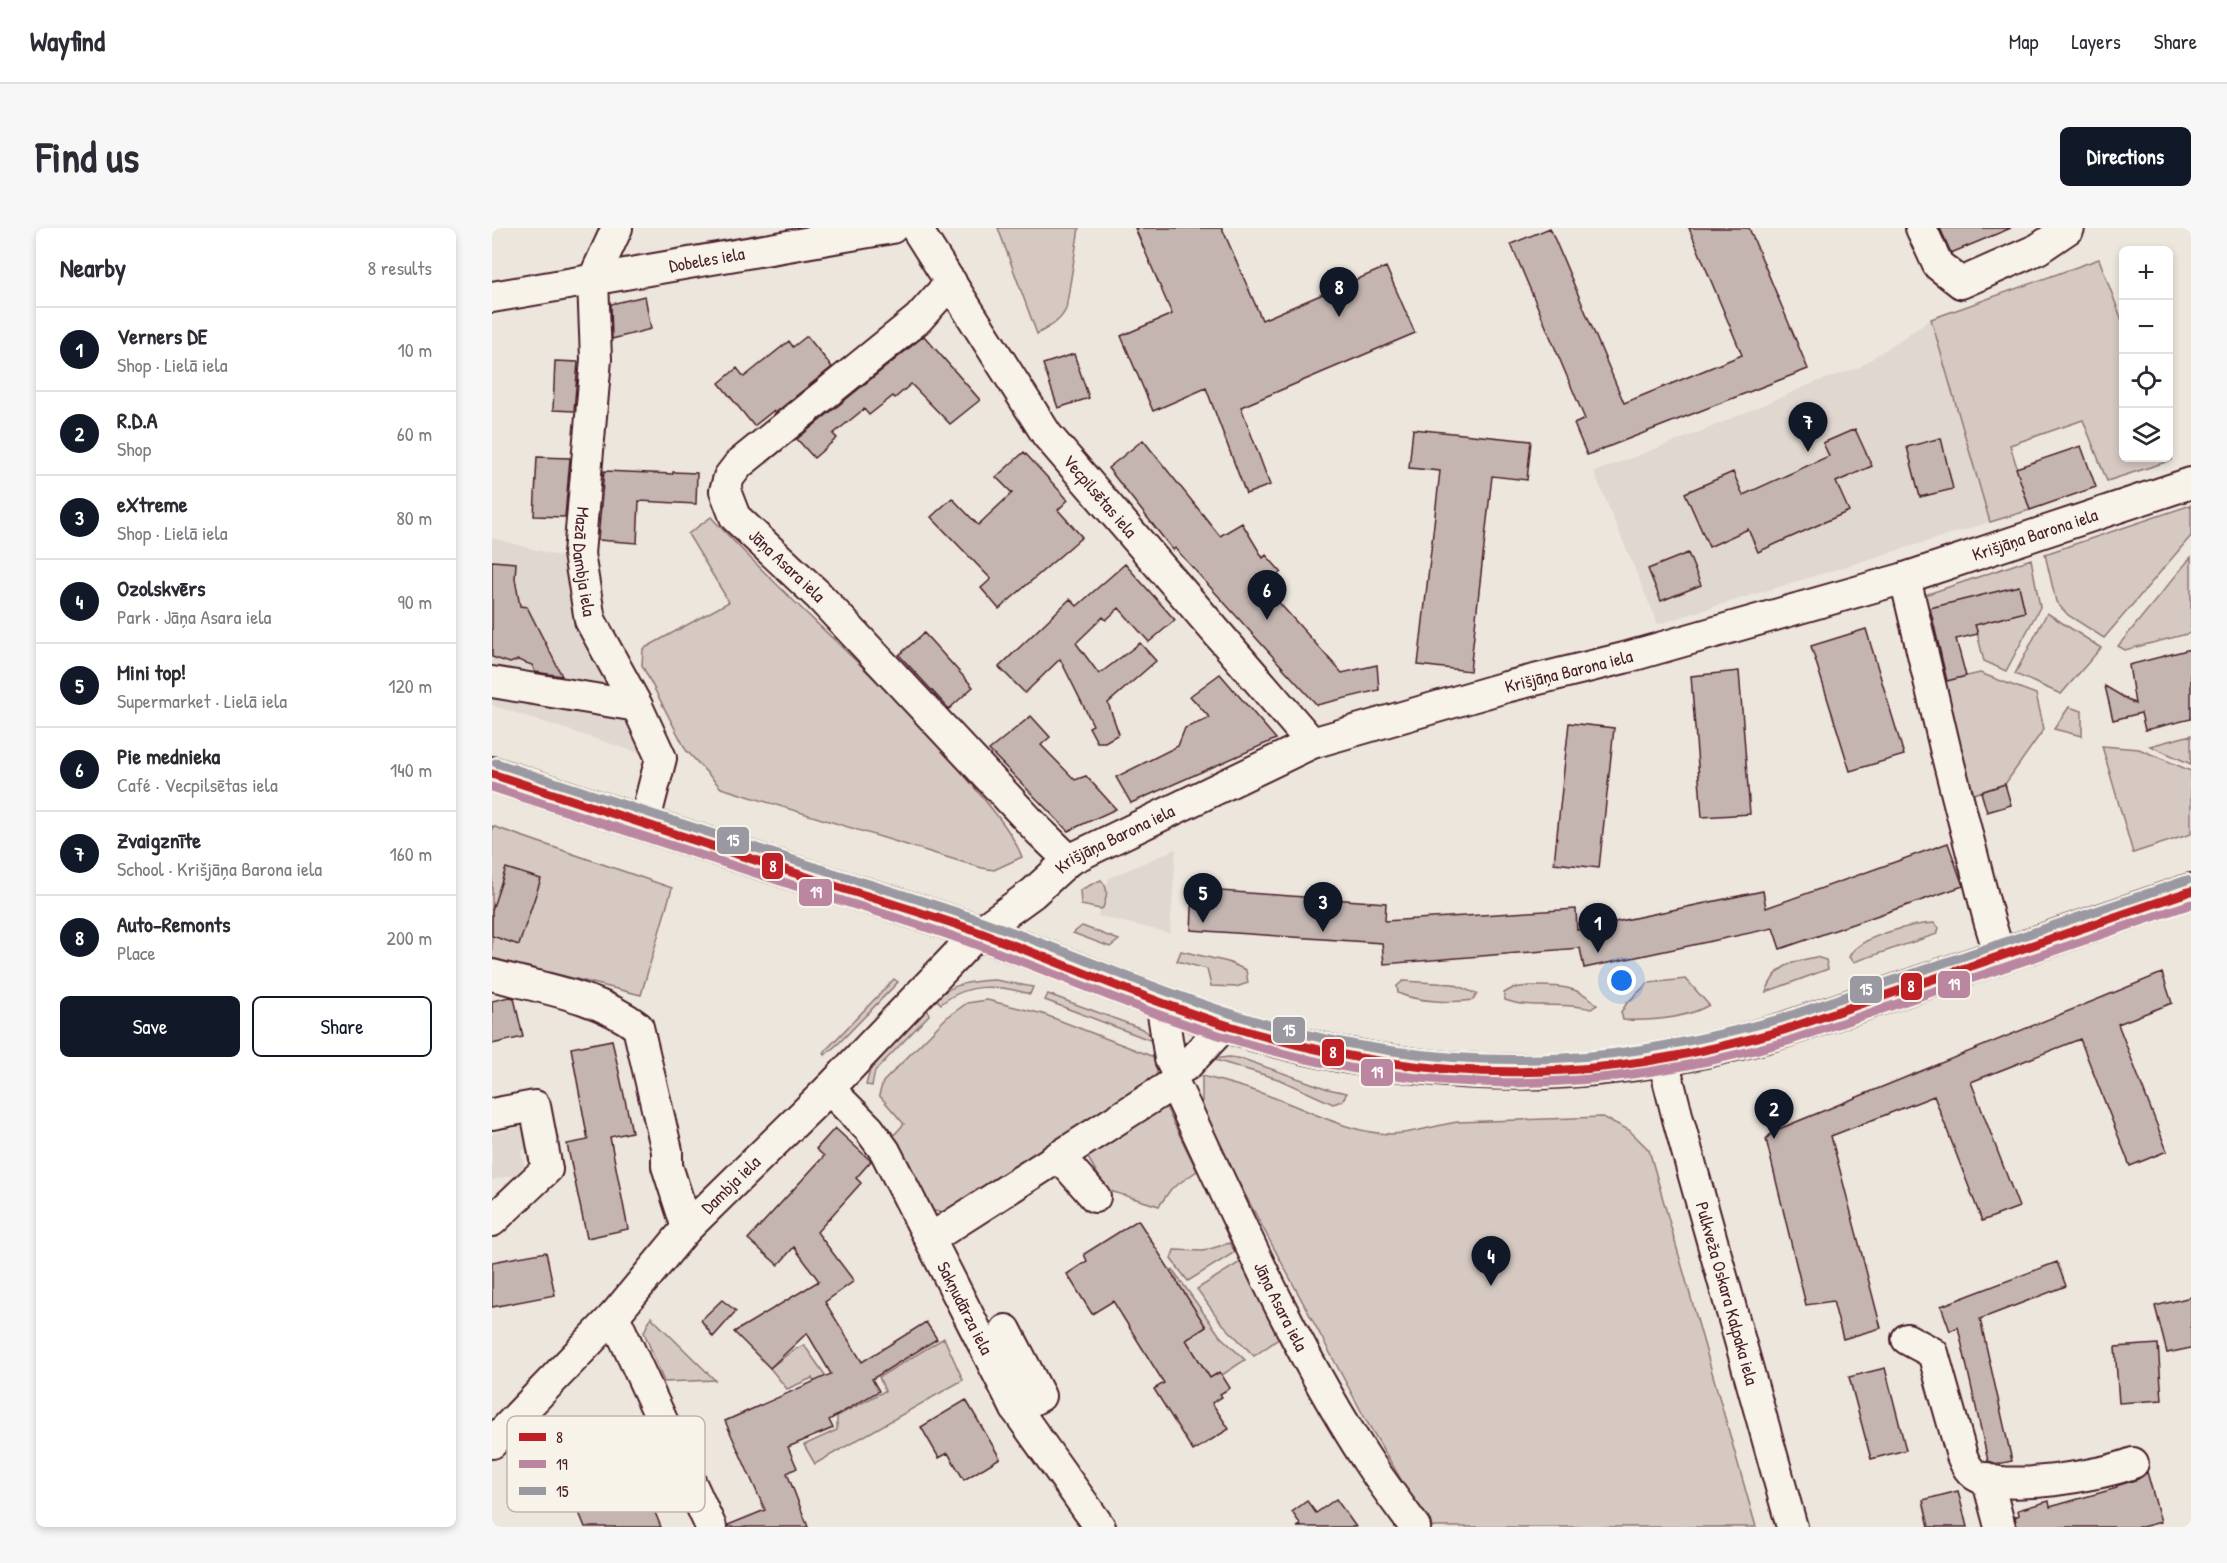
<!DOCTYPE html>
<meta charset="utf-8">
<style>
body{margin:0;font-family:"Patrick Hand",sans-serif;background:#f7f7f7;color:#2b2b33}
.controls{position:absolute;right:18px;top:18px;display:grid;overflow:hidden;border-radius:9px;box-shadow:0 3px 9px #0003}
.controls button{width:54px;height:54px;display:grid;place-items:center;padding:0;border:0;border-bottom:2px solid #e1e1e2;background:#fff;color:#2b2b33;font:30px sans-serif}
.you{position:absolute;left:1130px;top:753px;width:21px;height:21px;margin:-15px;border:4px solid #fff;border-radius:50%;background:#1a73e8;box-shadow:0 0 0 9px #1a73e833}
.badge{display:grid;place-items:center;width:39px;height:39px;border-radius:50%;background:#111827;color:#fff;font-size:20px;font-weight:700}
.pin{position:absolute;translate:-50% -50px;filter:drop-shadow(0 2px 3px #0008)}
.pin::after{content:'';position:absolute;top:32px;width:21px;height:18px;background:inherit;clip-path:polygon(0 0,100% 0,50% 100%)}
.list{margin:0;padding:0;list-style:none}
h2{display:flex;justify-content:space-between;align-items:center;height:78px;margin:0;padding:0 24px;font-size:26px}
h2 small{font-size:20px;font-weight:400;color:#7c7c81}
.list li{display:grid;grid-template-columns:39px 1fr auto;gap:18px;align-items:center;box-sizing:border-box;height:84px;padding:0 24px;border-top:2px solid #e1e1e2}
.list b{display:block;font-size:22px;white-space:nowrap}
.list p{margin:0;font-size:20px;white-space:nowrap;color:#7c7c81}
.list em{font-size:20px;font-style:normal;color:#7c7c81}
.actions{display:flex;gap:12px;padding:18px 24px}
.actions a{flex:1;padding:14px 0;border:2px solid #111827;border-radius:9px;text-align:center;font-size:21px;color:#111827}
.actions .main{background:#111827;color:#fff}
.icon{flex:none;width:33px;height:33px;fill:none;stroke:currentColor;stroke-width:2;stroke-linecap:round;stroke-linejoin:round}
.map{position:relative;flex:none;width:1699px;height:1299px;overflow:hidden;border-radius:9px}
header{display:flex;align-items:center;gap:36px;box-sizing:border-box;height:84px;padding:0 30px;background:#fff;border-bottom:2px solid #e1e1e2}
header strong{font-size:28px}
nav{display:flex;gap:33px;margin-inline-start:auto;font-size:21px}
.intro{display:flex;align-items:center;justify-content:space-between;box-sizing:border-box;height:144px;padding:0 36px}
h1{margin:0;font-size:42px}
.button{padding:15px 27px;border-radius:9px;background:#111827;color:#fff;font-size:21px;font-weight:700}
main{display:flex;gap:36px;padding:0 36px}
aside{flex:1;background:#fff;border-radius:9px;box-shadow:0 3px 9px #0003}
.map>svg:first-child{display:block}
.built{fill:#e0d7d0}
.green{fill:#d5c9c2;stroke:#907476;stroke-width:1.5}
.building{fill:#c4b5b0;stroke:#4a1f2b;stroke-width:1.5}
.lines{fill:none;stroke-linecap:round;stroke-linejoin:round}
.minor-casing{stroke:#4a1f2b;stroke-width:34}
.major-casing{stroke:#4a1f2b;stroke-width:38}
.minor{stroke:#f7f3e8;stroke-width:30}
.major{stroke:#f7f3e8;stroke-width:33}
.bus-1-casing{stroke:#f7f3e8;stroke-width:14}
.bus-2-casing{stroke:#f7f3e8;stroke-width:14}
.bus-3-casing{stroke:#f7f3e8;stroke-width:14}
.bus-1{stroke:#be2026;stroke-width:9}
.bus-2{stroke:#bb87a0;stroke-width:9}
.bus-3{stroke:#9a98a1;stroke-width:9}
.labels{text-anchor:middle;stroke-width:4.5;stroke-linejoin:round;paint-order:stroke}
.street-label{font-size:18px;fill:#4a1f2b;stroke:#f7f3e8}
.key{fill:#f7f3e8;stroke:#c3b3af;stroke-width:1.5}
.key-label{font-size:16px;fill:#4a1f2b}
.line-badge{stroke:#f7f3e8;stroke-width:2}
.badge-label{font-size:16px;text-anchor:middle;font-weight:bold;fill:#fff}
</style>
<header>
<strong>Wayfind</strong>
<nav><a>Map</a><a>Layers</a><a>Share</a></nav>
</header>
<div class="intro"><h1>Find us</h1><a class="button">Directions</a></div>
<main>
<aside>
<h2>Nearby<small>8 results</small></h2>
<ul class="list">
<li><span class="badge">1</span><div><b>Verners DE</b><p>Shop · Lielā iela</p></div><em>10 m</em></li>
<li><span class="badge">2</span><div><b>R.D.A</b><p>Shop</p></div><em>60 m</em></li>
<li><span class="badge">3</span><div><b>eXtreme</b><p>Shop · Lielā iela</p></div><em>80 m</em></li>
<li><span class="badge">4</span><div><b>Ozolskvērs</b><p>Park · Jāņa Asara iela</p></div><em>90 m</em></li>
<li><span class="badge">5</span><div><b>Mini top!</b><p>Supermarket · Lielā iela</p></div><em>120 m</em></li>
<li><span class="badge">6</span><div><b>Pie mednieka</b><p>Café · Vecpilsētas iela</p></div><em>140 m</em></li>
<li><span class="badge">7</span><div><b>Zvaigznīte</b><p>School · Krišjāņa Barona iela</p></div><em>160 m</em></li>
<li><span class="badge">8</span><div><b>Auto-Remonts</b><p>Place</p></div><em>200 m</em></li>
</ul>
<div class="actions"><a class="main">Save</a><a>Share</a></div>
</aside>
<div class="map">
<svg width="1699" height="1299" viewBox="0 0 1699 1299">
<rect width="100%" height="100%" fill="#ece6dd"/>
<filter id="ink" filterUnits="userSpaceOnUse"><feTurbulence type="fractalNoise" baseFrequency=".0167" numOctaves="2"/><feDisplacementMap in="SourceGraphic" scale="12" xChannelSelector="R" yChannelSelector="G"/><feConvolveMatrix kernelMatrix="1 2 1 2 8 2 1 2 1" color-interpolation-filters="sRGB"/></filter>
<g filter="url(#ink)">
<path class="built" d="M1439,91l59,203 -332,102 -64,-152 106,-40 116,-50 42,-14z
M0,310l74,20 2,34 15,43 62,120 -153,-50z
M684,621l-6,84 -72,-17 11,-38z
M30,898l6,23 -7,2 5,21 -34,8v-46z"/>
<path class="green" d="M506,0h81l-13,81c-6,13 -17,18 -29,25z
M1607,31l24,64 1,135h44l1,-6 3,8 -65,21 -24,-61 -73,25 20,65 -40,12 -59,-203z
M1699,277v31l-87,102 -36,-23 -12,-13 -11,-48z
M219,289c83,91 181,169 259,265 19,24 41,47 52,75l-28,13 -12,-2 -261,-80 -35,-38 -44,-85 1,-16 86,-47 -41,-68z
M1699,329v76l-66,17 -7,-4z
M1539,331l9,48 -34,64 -22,-10 -9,-36 50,-13 -6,-25 -94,22 -3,-13z
M1555,385l54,35 -40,46 -46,-20z
M1488,445l56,21 8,35 -39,55 -38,12 -26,-114z
M1577,479l13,4v25l-28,-7z
M1699,507v29l-41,-18z
M1610,518l37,3 52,22v63l-58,19z
M0,598l180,62 -31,107 -149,-37z
M609,652c9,9 5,18 2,28l-3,1 -19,-4 -1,-15z
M1442,695l5,5 -2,6 -83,28 -5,-5c9,-21 64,-33 85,-34z
M590,698l37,14 -9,7 -37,-14z
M689,723l47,11 18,8 2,13 -12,4 -25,-1 -4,-17 -30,-8z
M1324,729l10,3 2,9 -62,23c10,-27 25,-30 50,-35z
M402,751l4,3 -58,60 -15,13 -1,-3z
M1194,751l23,26c-24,14 -58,16 -86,15l-2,-8 6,-9 21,-20z
M503,752l38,7 -3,7c-32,-9 -62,-12 -89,10l-5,-5c15,-16 38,-18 59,-19z
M911,753l50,3 24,10 -4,6c-20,3 -56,2 -75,-7l-1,-7z
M1037,758c25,0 49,-2 68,19l-6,4c-28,-8 -59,1 -86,-9l-1,-7 9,-5z
M556,766l92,34 7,4 8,10 -110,-42z
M495,772l56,14 116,45 -3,18 -212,136 -14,-3 -37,-74 11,-12 -25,-29 4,-13 63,-64 21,-15z
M431,782l5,1 1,4 -54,56 -3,15 -6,-1 4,-15z
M737,829l14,2 85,30 19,4 -5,8 -9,3 -55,-25 -66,-20z
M710,848c23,6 47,12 70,21 39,14 77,36 118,37 24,0 45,-9 68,-12l145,-5 26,13 20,20 107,377h-327l-62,-105 -165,-308z
M671,873l34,70 -26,18 -12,17 -52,-16 -23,-39z
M738,1015l5,9 -47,29 -17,-22 3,-9 29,1z
M748,1034l40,76 -26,18 -34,-35 -23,-32z
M681,1042l47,66 25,24 -23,15 -3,-3 -9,6 -24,-38 20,-13 -36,-56z
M159,1089l64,63 -51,2 -20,-50z
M452,1110l19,42 -148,84 -11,-19 33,-15v-14l48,-25 -6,-14z
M312,1117l43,61 -17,5 -18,-33 -25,11 -17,-21 22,-17z"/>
<path class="building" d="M643,0h87l40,92 124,-53 29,66 -174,74 29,78 -24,9 -40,-106 -53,23 -32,-75 51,-22z
M1058,0l74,175 118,-48 -53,-127h60l59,141 -221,86 -13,-31 11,-5 -74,-175z
M1448,0h71l-60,25z
M153,68l6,33 -39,10 -1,-35z
M315,108l25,31 -57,46 -2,-2 -19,15 -35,-43 18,-15 7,9 45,-36 4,6z
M432,108l56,64 -30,24 -39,-40 -16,14 -2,-2 -24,19 -5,-6 -31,25 4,4 -23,20 -17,-19z
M582,126l15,44 -31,10 -15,-44z
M63,133l23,1 -4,49 -21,-1z
M921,201l118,12 -4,39 -35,-4 -22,195 -52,-6 22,-194 -31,-3z
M1363,201l17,37 -36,16 13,29 -91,41 -10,-23 -39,18 -24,-54 48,-21 10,23 86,-39 -6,-13z
M1449,210l12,51 -33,8 -13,-50z
M651,212l77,96 22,-13 21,35 3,-3 15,17 -17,14 78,87 35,-8 2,25 -62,15 -33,-36 -109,-121 -2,2 -65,-82z
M1589,218l15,41 -66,23 -14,-42z
M532,224l44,48 -10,10 24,27 -83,72 -18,-21 10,-9 -60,-62 21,-19 26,27 34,-32 -16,-16z
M45,229l33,1 -5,59 -31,-1z
M112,243l69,3v-2l24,1 -1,31 -57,-3 -2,42 -39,-3z
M1196,325l13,32 -40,16 -13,-32z
M0,333l24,2 -1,16 5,27 7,1 35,69 -27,-4 -3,-7 -14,-5 -8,3 -18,-6z
M633,336l50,56 -26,22 -30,-34 -13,12 -3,-3 -27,26 23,31 41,-31 16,18 -48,42 11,31 -14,8h-8l-8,-15 4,-2 -33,-66 -35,34 -26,-26 71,-68 7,7z
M1527,358l6,26 -50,13 3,9 -22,5 10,37 -19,5 -17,-73z
M1374,401l38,126 -54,16 -39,-125z
M432,405l49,54 -24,22 -50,-54z
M1699,421v70l-46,11 -4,-17 -28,7 -8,-34 30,18 -6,-39z
M1247,443l11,143 -48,3 -11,-141z
M728,446l56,65 -145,64 -15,-26 62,-31 7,-18 25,-10 -20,-22z
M539,488l19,21 -9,8 34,35 11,-4 30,33 -48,22 -79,-81z
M1077,495l45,5 -15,140 -45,-5z
M1513,556l6,21 -24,7 -6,-20z
M1456,615l15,43 -183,63 -7,-21 -189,40 -4,-20 -196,16 -2,-21 -191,-13 2,-41 193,14 -1,18 191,-12 1,21 186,-39 3,17z
M14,640l35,11 -22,66 -27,-9v-26z
M1670,745l10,30 -54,21 49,127 -37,15 -50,-127 -109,43 48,125 -37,14 -48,-125 -103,40 50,192 -38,11 -10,-38 -27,4 -40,-166 8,-8z
M17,769l5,1 9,39 -31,7v-43z
M120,812l20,92 -22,5 18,92 -41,9 -20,-94 21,-4 -17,-92z
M343,900l36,33 -15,17 5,5 -44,49 37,49 -29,21 37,60 64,-40 11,17 -65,40 7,12 -50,29 4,8 -45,19 9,21 -10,5 21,54h-80v-2l37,-15 -40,-89 106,-47 -24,-41 -37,35 -36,-36 85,-51 -25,-34 -16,18 -30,-26 76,-83 -8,-7z
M646,992l68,107 -20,13 24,38 10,-6 10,16 -10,6 2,3 -10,6 17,26 -36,22 -39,-62 10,-6 -51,-82 -21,13 -25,-40 20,-13 -3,-7z
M54,1024l9,43 -63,12v-45z
M1565,1034l9,24 -86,33 32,142 -14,3 -10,-3 -30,-134 -8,4 -9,-25z
M1699,1069v51l-24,5 -12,-47z
M230,1072l14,11 -23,26 -12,-17z
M1666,1116l4,56 -43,3 -4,-56z
M1393,1140l21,82 -35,9 -22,-82z
M474,1172l34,58 -36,22 -16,-27 -9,5 -18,-31z
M125,1192l44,107h-76l-16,-39 6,-2 -17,-42z
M1655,1244l14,50 -19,5h-125l-2,-10 4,-2 -1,-5 31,-9 1,6 67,-19 -1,-2 22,-7z
M1466,1263l9,36h-38l-6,-27z
M844,1271l20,28h-59l4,-2 -9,-13 15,-11 9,12z"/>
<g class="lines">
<g class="minor-casing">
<g id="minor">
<path id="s1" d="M125,0l-24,52 3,79 -17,195 11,66 47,86 24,52 -17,66"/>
<path id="s2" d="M424,0l131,207 265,308"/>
<path d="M1429,0l17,37 23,18 77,-34 31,-21"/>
<path id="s3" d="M459,54l-33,37 -179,145 -10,13 -4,14 10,26 83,78 221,236 30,29"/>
<path id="s4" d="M0,69l400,-69"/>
<path d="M1413,350l41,174 43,168 11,36"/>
<path d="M0,454l145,24"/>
<path d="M0,747c49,13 106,21 146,52l29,124v15l20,62"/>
<path id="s5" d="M669,773l9,58 6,12 -2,12c61,127 116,259 193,377 15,23 32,45 48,67"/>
<path id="s6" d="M1171,831l15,60 114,408"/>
<path d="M684,843l11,-6 38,-40"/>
<path id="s7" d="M337,861l40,40 16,22 131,258 84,118"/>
<path d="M0,886l43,-8 12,63 -55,52"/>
<path d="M567,928l36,41"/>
<path d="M438,1011l244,-156"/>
<path d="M122,1088l97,211"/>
<path d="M514,1102l34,66 -24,13"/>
<path d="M1415,1111l26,14 29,103c3,8 6,14 13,19 27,18 129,0 158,-12"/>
<path id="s8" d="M0,1215l122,-127 73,-88 142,-139 149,-156 55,-40 36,-33 243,-117 194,-56 118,-29 281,-80 286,-95"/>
<path d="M1495,1250l13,49"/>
</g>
</g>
<g class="major-casing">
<path id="major" d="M0,546c109,36 218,71 327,107 54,17 108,33 161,52 82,29 163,66 246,92 122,39 259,57 387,41 58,-7 115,-20 171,-36l407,-139"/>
</g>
<use href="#minor" class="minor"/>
<use href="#major" class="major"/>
<g class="bus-1-casing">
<path id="bus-1" d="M0,546c109,36 218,72 327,107 47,15 95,29 142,45 89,31 175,71 265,99 109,34 225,53 339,45 75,-4 147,-20 219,-40l407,-139"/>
</g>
<g class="bus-2-casing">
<path id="bus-2" d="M0,559c107,35 214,70 322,105 47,15 95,29 141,45 90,31 176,71 267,99 196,62 369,61 566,5l403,-137"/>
</g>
<g class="bus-3-casing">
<path id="bus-3" d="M4,535c108,35 216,71 325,106 47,15 94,29 141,45 89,30 174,69 264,98 108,35 223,53 337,46 74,-4 146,-20 217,-39l407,-139"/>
</g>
<use href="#bus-1" class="bus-1"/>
<use href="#bus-2" class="bus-2"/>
<use href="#bus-3" class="bus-3"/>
</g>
</g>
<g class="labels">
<g class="street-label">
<text dy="6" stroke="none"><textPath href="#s4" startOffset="218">Dobeles iela</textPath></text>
<text dy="6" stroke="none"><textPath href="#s2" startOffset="326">Vecpilsētas iela</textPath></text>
<text dy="6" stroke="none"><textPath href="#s8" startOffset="1844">Krišjāņa Barona iela</textPath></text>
<text dy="6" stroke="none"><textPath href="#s1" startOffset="340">Mazā Dambja iela</textPath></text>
<text dy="6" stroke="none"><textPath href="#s3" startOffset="410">Jāņa Asara iela</textPath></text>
<text dy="6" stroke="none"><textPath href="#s8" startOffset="1358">Krišjāņa Barona iela</textPath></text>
<text dy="6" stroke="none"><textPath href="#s8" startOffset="872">Krišjāņa Barona iela</textPath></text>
<text dy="6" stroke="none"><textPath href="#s8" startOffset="352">Dambja iela</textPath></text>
<text dy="6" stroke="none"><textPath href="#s6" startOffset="243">Pulkveža Oskara Kalpaka iela</textPath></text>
<text dy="6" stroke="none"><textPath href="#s5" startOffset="332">Jāņa Asara iela</textPath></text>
<text dy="6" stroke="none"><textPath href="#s7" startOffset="260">Sakņudārza iela</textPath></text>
</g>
</g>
<rect x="15" y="1188" width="198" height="96" rx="9" class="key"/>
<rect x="27" y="1205" width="27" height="8" fill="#be2026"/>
<rect x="27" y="1232" width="27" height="8" fill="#bb87a0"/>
<rect x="27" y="1259" width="27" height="8" fill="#9a98a1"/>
<g class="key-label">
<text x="64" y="1215">8</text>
<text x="64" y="1242">19</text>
<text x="64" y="1269">15</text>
</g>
<g class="line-badge">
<rect x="224" y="598" width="34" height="29" rx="6" fill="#9a98a1"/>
<rect x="269" y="624" width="23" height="28" rx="6" fill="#be2026"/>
<rect x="306" y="650" width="35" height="29" rx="6" fill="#bb87a0"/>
<rect x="1445" y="742" width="34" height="29" rx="6" fill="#bb87a0"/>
<rect x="1408" y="744" width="23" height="29" rx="6" fill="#be2026"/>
<rect x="1357" y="747" width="34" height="29" rx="6" fill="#9a98a1"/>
<rect x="780" y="788" width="34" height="28" rx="6" fill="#9a98a1"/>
<rect x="829" y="810" width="24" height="29" rx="6" fill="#be2026"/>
<rect x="868" y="830" width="34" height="29" rx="6" fill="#bb87a0"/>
</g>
<g class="badge-label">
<text x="241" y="618">15</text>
<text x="281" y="644">8</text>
<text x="324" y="670">19</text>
<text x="1462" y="762">19</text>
<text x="1419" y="764">8</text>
<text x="1374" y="767">15</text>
<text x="797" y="808">15</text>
<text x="841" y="830">8</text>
<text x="885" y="850">19</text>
</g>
</svg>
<div class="controls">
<button>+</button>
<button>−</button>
<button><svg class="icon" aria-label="locate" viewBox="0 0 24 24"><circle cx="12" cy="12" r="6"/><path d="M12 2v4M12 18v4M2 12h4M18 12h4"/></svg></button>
<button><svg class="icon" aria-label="layers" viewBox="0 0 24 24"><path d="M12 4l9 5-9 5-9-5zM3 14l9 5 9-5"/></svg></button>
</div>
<div class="you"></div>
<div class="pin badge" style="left:1106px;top:725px">1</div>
<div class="pin badge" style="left:1282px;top:911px">2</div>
<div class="pin badge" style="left:831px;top:704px">3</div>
<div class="pin badge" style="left:999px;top:1058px">4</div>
<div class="pin badge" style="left:711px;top:695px">5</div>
<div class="pin badge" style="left:775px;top:392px">6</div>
<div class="pin badge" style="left:1316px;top:224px">7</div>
<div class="pin badge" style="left:847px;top:89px">8</div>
</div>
</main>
